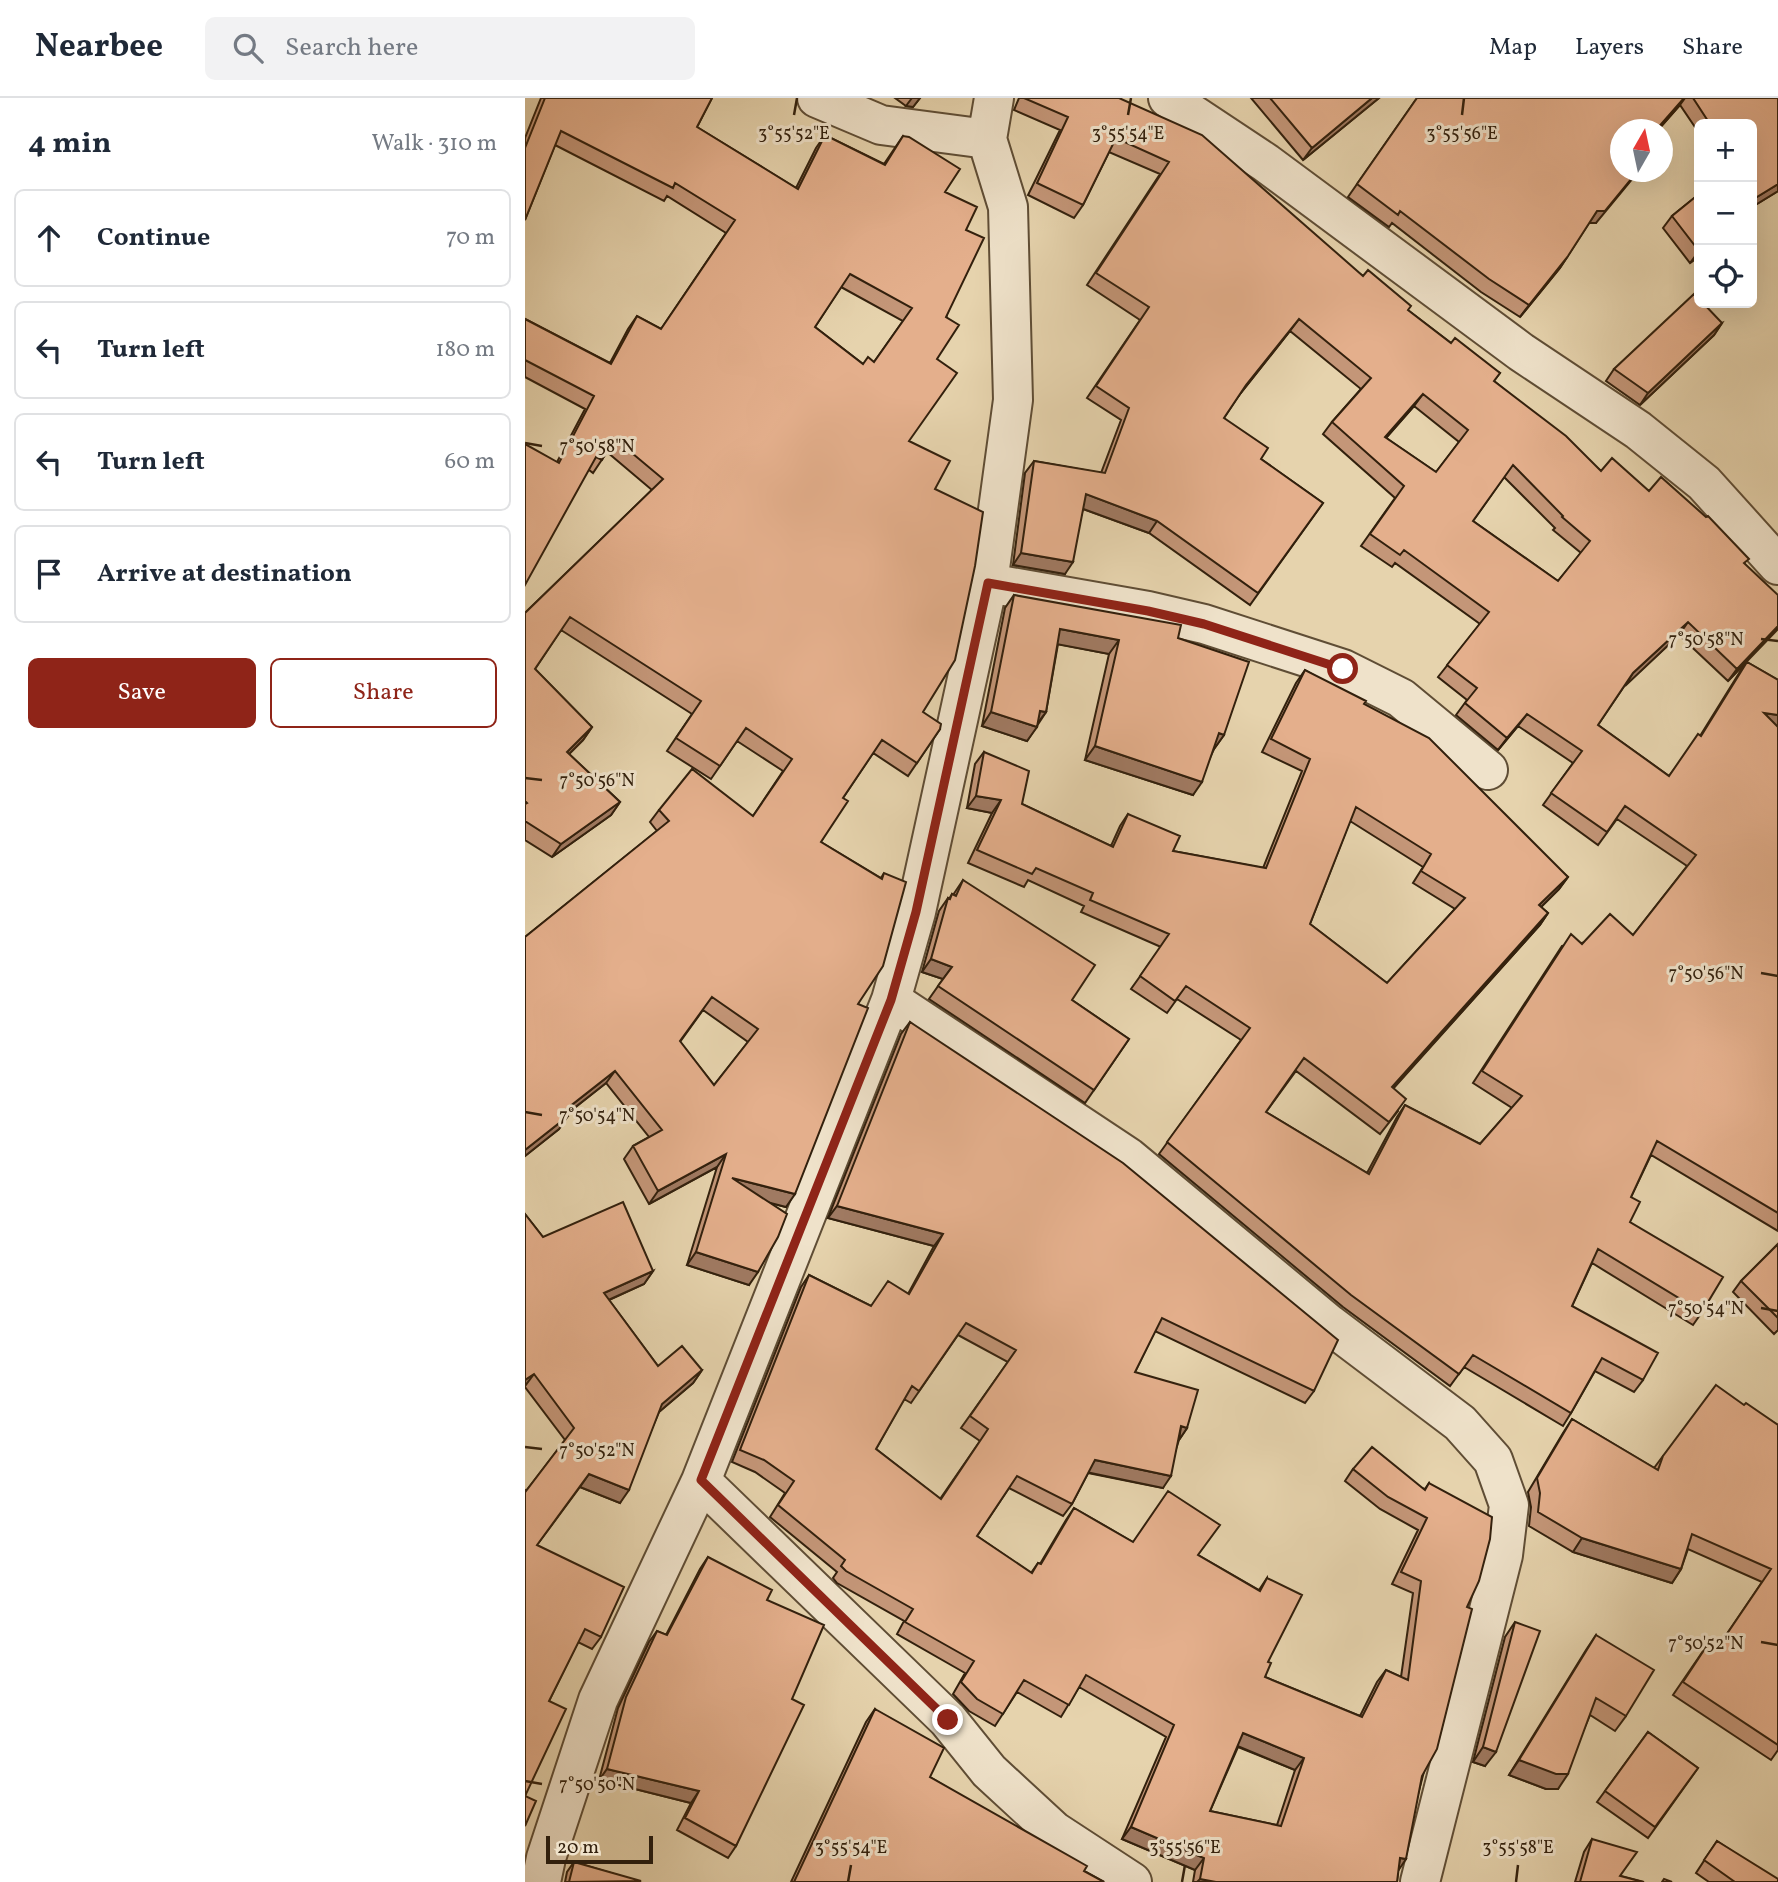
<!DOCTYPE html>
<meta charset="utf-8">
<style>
body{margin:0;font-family:Vollkorn,serif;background:#f2f2f3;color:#1f2937}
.controls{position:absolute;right:21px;top:21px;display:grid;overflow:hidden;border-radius:10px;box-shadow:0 7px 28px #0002}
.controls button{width:63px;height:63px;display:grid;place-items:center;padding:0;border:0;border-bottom:2px solid #e0e1e3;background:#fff;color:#1f2937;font:35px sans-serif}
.compass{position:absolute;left:1085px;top:21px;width:63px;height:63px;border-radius:50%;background:#fff;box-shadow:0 7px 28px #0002;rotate:9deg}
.scale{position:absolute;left:21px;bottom:18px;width:107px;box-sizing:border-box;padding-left:7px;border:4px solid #32200d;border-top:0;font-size:19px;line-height:24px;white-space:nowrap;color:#32200d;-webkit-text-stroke:5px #efe2ca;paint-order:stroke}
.stop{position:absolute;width:21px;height:21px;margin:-16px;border:5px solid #8f2418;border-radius:50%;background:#fff}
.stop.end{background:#8f2418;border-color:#fff;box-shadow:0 2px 7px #0008}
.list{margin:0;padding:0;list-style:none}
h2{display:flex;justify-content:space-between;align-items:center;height:91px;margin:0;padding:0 28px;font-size:30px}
h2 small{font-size:23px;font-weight:400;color:#747a83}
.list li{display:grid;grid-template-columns:46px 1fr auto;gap:21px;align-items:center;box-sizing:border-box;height:98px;margin:0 14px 14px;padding:0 14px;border:2px solid #e0e1e3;border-radius:10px}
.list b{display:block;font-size:26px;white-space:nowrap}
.list em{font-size:23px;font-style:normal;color:#747a83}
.actions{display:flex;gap:14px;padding:21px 28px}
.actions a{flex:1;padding:16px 0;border:2px solid #8f2418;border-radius:10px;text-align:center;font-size:24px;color:#8f2418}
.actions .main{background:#8f2418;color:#fff}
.icon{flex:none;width:38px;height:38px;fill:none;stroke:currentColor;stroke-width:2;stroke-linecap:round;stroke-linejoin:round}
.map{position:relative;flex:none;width:1253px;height:1784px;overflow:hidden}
header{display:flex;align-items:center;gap:42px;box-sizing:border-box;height:98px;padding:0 35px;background:#fff;border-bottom:2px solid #e0e1e3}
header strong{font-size:33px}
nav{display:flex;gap:38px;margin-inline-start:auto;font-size:24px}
.search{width:490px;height:63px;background:#f2f2f3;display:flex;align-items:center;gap:18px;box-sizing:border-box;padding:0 24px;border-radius:10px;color:#747a83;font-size:26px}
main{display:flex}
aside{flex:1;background:#fff}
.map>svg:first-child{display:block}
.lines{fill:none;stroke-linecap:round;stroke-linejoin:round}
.minor-casing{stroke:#5f4d35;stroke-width:42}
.minor{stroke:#efe2ca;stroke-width:38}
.wall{fill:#c49678;stroke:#32200d;stroke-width:2;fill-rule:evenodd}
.shaded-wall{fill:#a07a62;stroke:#32200d;stroke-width:2}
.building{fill:#e4af8c;stroke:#32200d;stroke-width:2;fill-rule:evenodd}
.route{stroke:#8f2418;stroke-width:9}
.ticks{fill:none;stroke:#32200d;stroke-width:2.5}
.ticks-label{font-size:18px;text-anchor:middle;fill:#32200d;stroke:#efe2ca;stroke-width:6;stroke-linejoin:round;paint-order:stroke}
</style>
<header>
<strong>Nearbee</strong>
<div class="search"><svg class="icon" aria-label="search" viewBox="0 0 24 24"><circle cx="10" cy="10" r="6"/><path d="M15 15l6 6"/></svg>Search here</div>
<nav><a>Map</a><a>Layers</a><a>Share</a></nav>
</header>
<main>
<aside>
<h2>4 min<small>Walk · 310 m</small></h2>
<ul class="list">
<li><svg class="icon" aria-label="ahead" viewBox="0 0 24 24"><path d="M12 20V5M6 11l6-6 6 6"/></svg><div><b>Continue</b></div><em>70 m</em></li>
<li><svg class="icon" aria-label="left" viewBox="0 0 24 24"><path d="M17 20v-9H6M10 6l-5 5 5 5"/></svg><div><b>Turn left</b></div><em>180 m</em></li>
<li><svg class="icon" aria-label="left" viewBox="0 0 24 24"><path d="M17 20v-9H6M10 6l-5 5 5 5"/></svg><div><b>Turn left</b></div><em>60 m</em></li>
<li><svg class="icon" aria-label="arrive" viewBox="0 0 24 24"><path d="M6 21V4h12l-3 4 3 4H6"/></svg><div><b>Arrive at destination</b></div></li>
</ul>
<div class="actions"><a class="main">Save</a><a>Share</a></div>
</aside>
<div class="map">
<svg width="1253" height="1784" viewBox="0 0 1253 1784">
<rect width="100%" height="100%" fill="#e6d3ad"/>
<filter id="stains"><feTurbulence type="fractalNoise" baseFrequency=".00286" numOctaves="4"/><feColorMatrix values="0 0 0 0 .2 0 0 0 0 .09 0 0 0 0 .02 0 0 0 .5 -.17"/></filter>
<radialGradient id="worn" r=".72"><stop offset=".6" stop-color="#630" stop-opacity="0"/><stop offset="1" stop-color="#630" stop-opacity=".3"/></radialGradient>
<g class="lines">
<g class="minor-casing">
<path id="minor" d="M292,0l64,27 106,14
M643,0l98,65 255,189 117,78 66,53 74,82
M463,485l160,28 56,13 139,45 58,29 87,72
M366,902l237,157 201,167 131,99 33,37 16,45 -6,50 -83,327
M176,1383l247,239 41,51 65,60 78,51
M16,1784l5,-24 52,-158 103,-219 190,-481 25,-88 72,-329 25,-183 -5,-193 -21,-68 7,-41"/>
</g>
<use href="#minor" class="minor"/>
</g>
<path class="wall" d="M16,0h171l-15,29 99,61 20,-40 9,-13 59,29 19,-28 42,56 21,38 -29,129 -28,82 26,48 -12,223 17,17 -32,47 -35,-23 -30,45 -22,44 60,36 3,-5 -26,131 -72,203 -15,-4 -22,82 -62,-20 30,-98 -68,37 -25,-45 9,-13 16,-9 -43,-54 -39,31 -8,15 -34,27v-219l132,-106 -7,-9 9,-12 94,6 30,-45 -46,-30 -26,38 -44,-28 25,-37 -131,-84 -26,39 57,58 -9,13 -14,14 51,48 -9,13 -59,42 -27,-17v-227l127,-123 -45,-38 -14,21 -4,-3 -32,-8 28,-53 -60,-32v-58l85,44 18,-34 9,-13 24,13 65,-96 -59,-37 -3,5 -109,-56 -30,75v-82zM316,189l62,34 -29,41 -11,2 -48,-37zM178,912l45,32 -34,43 -34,-43z
M370,0h25l-7,9 -7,-1z
M494,0h100l244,178 88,67 49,30 -6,8 107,90 48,20 96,73 2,98 31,18v551l-127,-76 -20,42 -1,25 72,90 -9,13 -101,-62 -20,43 71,74 -9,12 -39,-21 -24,42 -8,13 -99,-59 -14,19 -107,-79 -184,-153 82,-114 -64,-41 -10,14 -36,-24 30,-42 -80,-35 3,-6 -56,-26 -4,7 -56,-24 24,-50 -25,-5 8,-44 9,-12 38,52 89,42 9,-20 8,-12 45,37 90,17 39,-97 -40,-19 34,-69 9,-13 59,34 204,173 -9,12 -18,18 7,6 -8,12 -147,163 5,23 -18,23 -84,-63 -30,41 101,61 30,-56 8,-12 75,39 32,-36 -39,-25 89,-137 71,-11 54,-69 -70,-47 -19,26 -55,-40 30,-42 -55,-37 -20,24 -42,-35 11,-15 -29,-23 42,-53 -85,-61 -3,4 -31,-21 34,-48 -72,-64 9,-12 29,-33 -71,-58 -50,63 -16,24 37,41 62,44 -73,102 -101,-72 -66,-24 -18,65 -52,-9 12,-92 9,-12 67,12 20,-53 -34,-22 53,-78 -53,-35 73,-111 -51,-22 -26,53 -9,13 -46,-23 32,-65 -46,-20zM889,308l45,36 -23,30 -50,-34zM979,379l51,51 -2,2 28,23 -23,28 -85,-60zM1154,537l49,46 18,-19 -46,74 -31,40 -71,-51 27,-40zM825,723l73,46 -10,16 42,26 -68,74 -77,-59z
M726,0h128l-76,62z
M892,0h361v93l-26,16v-83h-53v9l-19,-28 -22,25h-37l-25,93h-7l-29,45 -40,49 -39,-25 -89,-69 -3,4 -41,-30z
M1174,96v62l-9,7 -27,-35 9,-12z
M1197,225l-8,12 -74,70 -34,-24 8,-12z
M489,497l164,43 46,97 -10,14 -21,46 -108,-35 24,-106 -51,-10 -12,68 -19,29 -45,-15 23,-118z
M438,782l109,120 57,39 -44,64 -156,-104 14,-20 -21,-7 17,-61 9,-13 1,1 3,-5 1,1z
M385,924l404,369 -9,12 -150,-72 -20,41 52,56 -8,12 -16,48 -75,-15 -16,31 -9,12 -54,-28 -32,48 54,37 7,-10 2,1 26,-44 8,-12 59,34 65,13 61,35 8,-12 1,84 -3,15 95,39 17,-34 9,-12 15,7 12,-84 -21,-9 26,-54 -38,-21 -35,-28 8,-12 72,20 4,-6 38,124 -69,264 -1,11h-204l2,-12 -73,-31 44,-102 -87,-50 -18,30 -44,-25 -22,34 -26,-15 -16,-17 12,-21 -68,-39 7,-13 -67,-38 -4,-5 4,-6 -67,-55 15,-24 -30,-21 -23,-10 69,-175 8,-12 62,31 37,-12 26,-48 -106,-28 73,-184zM433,1237l50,27 -47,66 19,13 -40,58 -64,-50 28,-50 7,4zM713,1649l57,23 -18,55 -67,-14z
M0,1116l18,23 110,34 -9,13 -35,16 49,66 44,4 -9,13 -34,29 -39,91 -40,-16 -43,58 64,92 -9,12 -14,-7 -29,59 -24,95 1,-305 39,-51 -40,-53z
M1253,1146v86l-4,4 -41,-42 8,-11z
M1219,1307l34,20v325l-7,10 -98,-65 39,-57 8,6 42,-62 -74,-33 -7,20 -9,14 -99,-31 -44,-26 2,-19 -3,-15 35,-59 9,-14 82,49 9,-12z
M183,1459l59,43 25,99 -56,147 -8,12 -51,-28 14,-27 -92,-23 19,-72 31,-66 8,-11 9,4 34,-66z
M990,1524l-30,144 -12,-4 32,-125z
M1071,1537l30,81 -11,15 -25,-16 -32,74h-12l-37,-14 77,-125z
M350,1611l55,68 154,94 20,11h-313l75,-160z
M1123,1634l50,36 -50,70 -51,-36z
M1067,1741l29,37 23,6h-69l9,-30z
M1192,1743l61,41h-69l-13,-9z
M49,1764l67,20h-76l2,-10z"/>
<path class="shaded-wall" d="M387,0h8l-7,9 -7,-1z
M847,0h7l-76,62 9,-12z
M1159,0h1l-5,7 -22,25h-2z
M1112,74h1l-42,51h-7l8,-12z
M1253,86v7l-26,16v-7z
M1174,153v5l-9,7z
M1043,158l-8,12 -40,49 9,-12z
M774,221l-9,12 -53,67 9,-13z
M1197,225l-8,12 -74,70 8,-12z
M898,296l-9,12 -38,43 9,-12z
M561,396l71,27 -8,12 -71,-26z
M496,455l52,9 -8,12 -52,-9z
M1163,524l-9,13 -54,51 8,-13z
M1253,528v3l-50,52 9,-12z
M535,531l59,11 -10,14 -58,-11z
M515,613l6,1 -10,13z
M466,614l46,15 -10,14 -45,-15z
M1239,615l14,2v14z
M1002,616l-9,12 -20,24 9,-12z
M67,629l-9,13 -25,25 9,-13z
M694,635l5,2 -10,14 -5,-2z
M570,648l107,36 -9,13 -108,-35z
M451,698l25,4 -9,13 -25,-5z
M95,704l-9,13 -59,42 9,-13z
M1043,779l-9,12 -28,28 8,-12z
M1023,815l-8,12 -157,175 9,-13z
M406,861l21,8 -9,12 -21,-7z
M90,973l-9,12 -51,40 9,-12z
M43,1018l-9,13 -34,27v-6z
M201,1056l-9,13 -68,37 9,-13z
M207,1080l63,16 -9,13 -63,-16z
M312,1108l106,28 -9,12 -106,-28z
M171,1154l62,20 -9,13 -62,-20z
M128,1173l-9,13 -49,22 9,-13z
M177,1272l-9,13 -40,34 9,-13z
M9,1276l-9,12v-6z
M656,1328l6,2 -8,12z
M570,1362l76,16 -8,12 -77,-16z
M64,1376l40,16 -9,13 -40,-16z
M1057,1440l99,31 -9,14 -99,-31z
M718,1635l61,25 -9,12 -60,-25z
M958,1649l13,5 -11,14 -12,-4z
M994,1662l49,14 -10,15h-12l-37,-14z
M82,1671l92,22 -8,12 -92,-23z
M606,1729l73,31 -9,12 -73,-31z
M875,1760l6,1 -8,12z
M675,1781l16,3h-19z"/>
<path class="building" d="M20,0h167l-15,29 101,62 27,-54 60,30 18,-29 6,1 51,32 -15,23 32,15 -11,23 18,8 -38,79 13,8 -22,34 20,14 -48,68 41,20 -15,28 48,23 -8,54 -20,94 -32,52 18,12 -1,5 -23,34 -35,-23 -39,58 5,3 -27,41 61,37 2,-6 22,9 -23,84 -25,38 10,4 -73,186 -63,-16 55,36 -9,23 -20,35 -62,-20 30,-98 -68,37 -25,-45 29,-16 -47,-59 -51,40 4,5 -43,34v-213l144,-116 -10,-11 33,-41 61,47 39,-57 -46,-31 -26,38 -44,-28 25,-37 -131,-84 -35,52 57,58 -25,25 53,50 -59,42 -36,-23v-17l2,-1 -2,-2v-188l138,-134 -49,-41 -12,22 -6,-3 -71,128v-141l34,19 35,-67 -69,-36v-41l86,45 26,-48 24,13 74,-109 -60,-37 -2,5 -112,-57 -36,89v-72zM325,176l62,34 -38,54 -6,-5 -5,7 -48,-37zM187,899l46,32 -44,56 -34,-44z
M499,0h95l83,37 161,141 5,-6 43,36 -3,4 43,33 4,-5 45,35 -6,8 72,55 35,35 11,-13 37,33 12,-14 45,40 2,-1 41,43 -5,4 34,32v31l-41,43 -49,-47 -55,51 -35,52 71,51 29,-42 3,2 46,-74 31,18v35l-14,-2 14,14v486l-121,-72 -26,56 9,5 -10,20 93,55 -21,35 -104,-63 -26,57 86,47 -15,27 -41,-22 -31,55 -98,-58 -14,19 -108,-79 -184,-153 83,-114 -64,-42 -11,15 -35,-25 29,-42 -79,-34 3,-7 -57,-25 -4,6 -55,-24 24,-50 -25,-4 8,-44 45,19 -7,33 91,43 15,-33 52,22 -7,15 93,17 44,-109 -39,-20 34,-69 61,31 -2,3 65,34 139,139 -29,28 9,8 -156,174 14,12 -17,23 -85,-64 -38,54 103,62 36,-69 75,39 42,-48 -40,-25 89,-137 11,10 28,-30 23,21 63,-80 -71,-49 -18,26 -56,-39 31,-42 -55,-37 -20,24 -42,-35 12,-15 -30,-23 42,-53 -85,-62 -4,5 -30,-21 34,-48 -72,-64 39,-44 -72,-59 -53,66 -22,33 44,30 -7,11 62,44 -65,90 -101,-72 -71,-27 -13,68 -52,-9 13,-92 71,12 24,-65 -33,-22 53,-79 -53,-34 73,-111 -53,-24 -33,67 -46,-22 31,-66zM898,296l45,36 -32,42 -51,-35zM988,367l50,51 -1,1 28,24 -32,40 -85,-60zM831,709l75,47 -10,17 44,27 -78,85 -77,-59z
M745,0h102l-60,50z
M892,0h267l-28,32h-35v42h16l-32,39h-8l-29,45 -39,49 -40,-26 -89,-68 -2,4 -41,-31z
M1168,0h85v86l-26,16v-76h-42z
M1174,96v57l-27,-35z
M1169,196l5,5v4h4l19,20 -74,70 -34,-24z
M489,497l167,30 -3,13 71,24 -25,73 -5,-2 -17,49 -107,-36 24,-106 -59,-11 -14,83 -6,-1 -3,16 -46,-15z
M438,782l132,85 -23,35 57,39 -35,51 -156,-104 14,-19 -21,-8 17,-61 2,1 2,-5 4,2z
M385,924l213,141 215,177 -24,51 -152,-73 -27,54 63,18 -11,38 -6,-2 -10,50 -76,-16 -23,44 -55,-28 -40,60 55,37 6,-10 3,1 33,-56 59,34 35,-51 52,34 -22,30 62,36 7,-13 35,17 -34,67 3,1 -6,14 97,40 24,-47 22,10 13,-99 -20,-9 26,-54 -39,-21 -35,-28 19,-22 53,43 4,-7 63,34 -2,22 -11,42 -12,26 5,2 -35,140 -15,27 -16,83 -6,-1 -3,24h-181l-16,-3 4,-21 -73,-31 43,-102 -88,-50 -17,30 -45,-25 -21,34 -26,-15 -16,-17 13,-21 -69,-39 8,-13 -67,-38 -5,-5 4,-6 -67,-55 16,-24 -30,-21 -24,-10 69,-175 62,31 17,-25 21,13 34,-60 -106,-28zM441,1225l50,27 -46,66 18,13 -47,70 -65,-50 36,-63 7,5zM718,1635l61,25 -23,68 -71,-15z
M98,1104l30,69 -49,22 54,73 24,-20 20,24 -40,34 -33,86 -40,-16 -52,71 87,42 -23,50 -16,-8 -36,72 17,8 -41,87v-306l1,1 48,-63 -40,-54 -9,6v-166l18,23z
M1253,1146v74l-37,-37z
M1191,1287l28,20 2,-2 32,22v320l-95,-63 29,-44 8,6 51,-75 -79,-35 -11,35 -99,-31 -44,-26 2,-19 -3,-15 35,-59 86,51 5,-14z
M183,1459l64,33 -5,10 57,25 -32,74 12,6 -68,141 -51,-28 14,-27 -92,-22 19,-72 31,-66 10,4z
M990,1524l25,9 -44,121 -13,-5z
M1071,1537l58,35 -28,46 -30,-18 -28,76h-12l-37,-14z
M350,1611l69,39 -14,29 157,89 -3,5 20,11h-310z
M1123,1634l50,36 -43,59 -50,-36z
M0,1698l11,5 -11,25z
M1067,1741l45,13 -17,24 23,6h-63z
M1192,1743l61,38v3h-43l-31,-22z
M49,1764l67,19 -72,1z
M1139,1781l8,3h-10z"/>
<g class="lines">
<path class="route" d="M423,1622l-247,-240 190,-480 25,-88 72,-329 160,28 56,13 139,45"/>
</g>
<path class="ticks" d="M269,17l3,-17M603,17l3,-17M937,17l2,-17M0,345l17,3M1236,541l17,2M0,680l17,2M1236,875l17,3M0,1014l17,3M1236,1210l17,3M0,1349l17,2M1236,1544l17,3M0,1683l17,3M323,1784l3,-17M657,1784l3,-17M991,1784l2,-17"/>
<g class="ticks-label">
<text x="269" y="41">3°55'52"E</text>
<text x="603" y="41">3°55'54"E</text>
<text x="937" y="41">3°55'56"E</text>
<text x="72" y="354">7°50'58"N</text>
<text x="1181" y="547">7°50'58"N</text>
<text x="72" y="688">7°50'56"N</text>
<text x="1181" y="881">7°50'56"N</text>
<text x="72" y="1023">7°50'54"N</text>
<text x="1181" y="1216">7°50'54"N</text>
<text x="72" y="1358">7°50'52"N</text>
<text x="1181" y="1551">7°50'52"N</text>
<text x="72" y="1692">7°50'50"N</text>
<text x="326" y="1755">3°55'54"E</text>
<text x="660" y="1755">3°55'56"E</text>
<text x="993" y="1755">3°55'58"E</text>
</g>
<rect width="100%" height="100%" filter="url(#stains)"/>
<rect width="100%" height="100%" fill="url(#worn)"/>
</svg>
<div class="controls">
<button>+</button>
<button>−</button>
<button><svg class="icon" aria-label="locate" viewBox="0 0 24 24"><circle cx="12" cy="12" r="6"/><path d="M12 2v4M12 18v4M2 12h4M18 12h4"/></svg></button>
</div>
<svg class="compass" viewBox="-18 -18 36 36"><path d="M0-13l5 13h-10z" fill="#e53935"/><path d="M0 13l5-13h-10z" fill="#747a83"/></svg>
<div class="scale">20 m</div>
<div class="stop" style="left:818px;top:571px"></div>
<div class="stop end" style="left:423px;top:1622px"></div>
</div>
</main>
